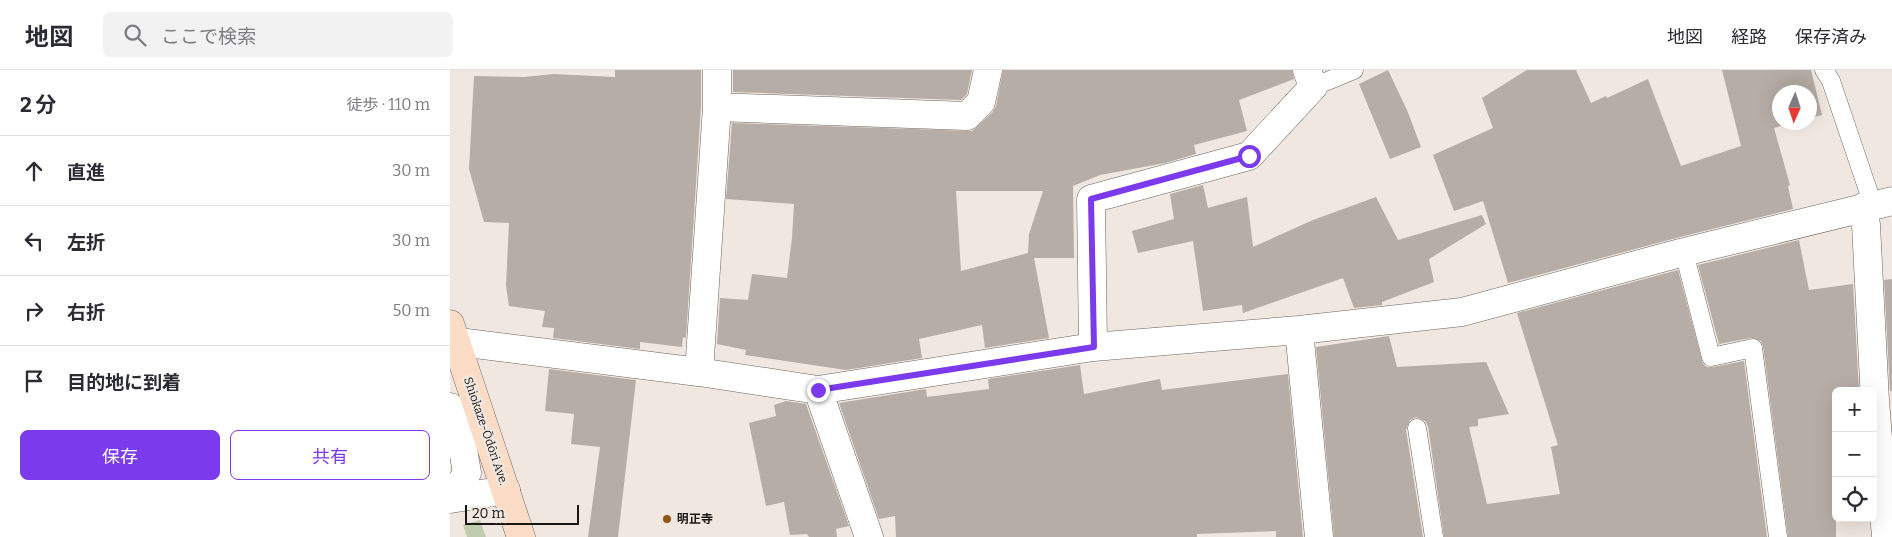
<!DOCTYPE html>
<html lang="ja">
<meta charset="utf-8">
<style>
body{margin:0;font-family:Bitter,"Noto Sans JP",serif;background:#f2f2f3;color:#2b2b33}
.controls{position:absolute;right:15px;bottom:15px;display:grid;overflow:hidden;border-radius:8px;box-shadow:0 5px 20px #0002}
.controls button{width:45px;height:45px;display:grid;place-items:center;padding:0;border:0;border-bottom:1px solid #e1e1e2;background:#fff;color:#2b2b33;font:25px sans-serif}
.compass{position:absolute;left:1322px;top:15px;width:45px;height:45px;border-radius:50%;background:#fff;box-shadow:0 5px 20px #0002;rotate:183deg}
.scale{position:absolute;left:15px;bottom:12px;width:114px;box-sizing:border-box;padding-left:5px;border:2px solid #1a1715;border-top:0;font-size:14px;line-height:18px;white-space:nowrap;color:#1a1715;-webkit-text-stroke:4px #f0e7e0;paint-order:stroke}
.stop{position:absolute;width:15px;height:15px;margin:-11px;border:4px solid #7c3aed;border-radius:50%;background:#fff}
.stop.end{background:#7c3aed;border-color:#fff;box-shadow:0 1px 5px #0008}
.list{margin:0;padding:0;list-style:none}
h2{display:flex;justify-content:space-between;align-items:center;height:65px;margin:0;padding:0 20px;font-size:21px}
h2 small{font-size:16px;font-weight:400;color:#7c7c81}
.list li{display:grid;grid-template-columns:32px 1fr auto;gap:15px;align-items:center;box-sizing:border-box;height:70px;padding:0 20px;border-top:1px solid #e1e1e2}
.list b{display:block;font-size:19px;white-space:nowrap}
.list em{font-size:16px;font-style:normal;color:#7c7c81}
.actions{display:flex;gap:10px;padding:15px 20px}
.actions a{flex:1;padding:11px 0;border:1px solid #7c3aed;border-radius:8px;text-align:center;font-size:18px;color:#7c3aed}
.actions .main{background:#7c3aed;color:#fff}
.icon{flex:none;width:28px;height:28px;fill:none;stroke:currentColor;stroke-width:2;stroke-linecap:round;stroke-linejoin:round}
.map{position:relative;flex:none;width:1442px;height:467px;overflow:hidden}
header{display:flex;align-items:center;gap:30px;box-sizing:border-box;height:70px;padding:0 25px;background:#fff;border-bottom:1px solid #e1e1e2}
header strong{font-size:24px}
nav{display:flex;gap:28px;margin-inline-start:auto;font-size:18px}
.search{width:350px;height:45px;background:#f2f2f3;display:flex;align-items:center;gap:12px;box-sizing:border-box;padding:0 18px;border-radius:8px;color:#7c7c81;font-size:19px}
main{display:flex}
aside{flex:1;background:#fff}
.map>svg:first-child{display:block}
.green{fill:#c1ccae}
.building{fill:#b6ada6;fill-rule:evenodd}
.lines{fill:none;stroke-linecap:round;stroke-linejoin:round}
.lane-casing{stroke:#6b635d;stroke-width:19}
.street-casing{stroke:#6b635d;stroke-width:29}
.secondary-casing{stroke:#6b635d;stroke-width:29}
.lane{stroke:#fff;stroke-width:18}
.street{stroke:#fff;stroke-width:28}
.secondary{stroke:#fddcc6;stroke-width:28}
.route{stroke:#7c3aed;stroke-width:6}
.poi-dot{fill:#915615;stroke:#f0e7e0;stroke-width:2}
.labels{text-anchor:middle;stroke-width:5;stroke-linejoin:round;paint-order:stroke}
.street-label{font-size:12px;fill:#1a1715;stroke:#f0e7e0}
.poi-label{font-size:12px;font-weight:bold;fill:#1a1715;stroke:#f0e7e0;text-anchor:start}
</style>
<header>
<strong>地図</strong>
<div class="search"><svg class="icon" aria-label="search" viewBox="0 0 24 24"><circle cx="10" cy="10" r="6"/><path d="M15 15l6 6"/></svg>ここで検索</div>
<nav><a>地図</a><a>経路</a><a>保存済み</a></nav>
</header>
<main>
<aside>
<h2>2 分<small>徒歩 · 110 m</small></h2>
<ul class="list">
<li><svg class="icon" aria-label="ahead" viewBox="0 0 24 24"><path d="M12 20V5M6 11l6-6 6 6"/></svg><div><b>直進</b></div><em>30 m</em></li>
<li><svg class="icon" aria-label="left" viewBox="0 0 24 24"><path d="M17 20v-9H6M10 6l-5 5 5 5"/></svg><div><b>左折</b></div><em>30 m</em></li>
<li><svg class="icon" aria-label="right" viewBox="0 0 24 24"><path d="M7 20v-9h11M14 6l5 5-5 5"/></svg><div><b>右折</b></div><em>50 m</em></li>
<li><svg class="icon" aria-label="arrive" viewBox="0 0 24 24"><path d="M6 21V4h12l-3 4 3 4H6"/></svg><div><b>目的地に到着</b></div></li>
</ul>
<div class="actions"><a class="main">保存</a><a>共有</a></div>
</aside>
<div class="map">
<svg width="1442" height="467" viewBox="0 0 1442 467">
<rect width="100%" height="100%" fill="#f0e7e0"/>
<path class="green" d="M30,450l6,17h-19l-4,-12z"/>
<path class="building" d="M165,0h86v36l-15,232 -3,-1 -1,10 -42,-5v7l-87,-11 1,-10 -12,-1 3,-16 -36,-5 -3,-20 3,-63 -25,-1 -15,-53 5,-93 50,1 30,-3 61,3z
M283,0h239l-5,24 -6,6 -228,-8z
M553,0h289l2,9 -55,21 8,31 -53,14 2,9 -31,9 -65,12 -27,11 1,72h-40l15,80 -64,10 -3,-23 -63,14 3,19 -76,12 -101,-15 1,-5 -29,-6 3,-46 28,2 4,-26 35,4 5,-40 2,-34 -68,-5 6,-76 240,8 20,-18 4,-7zM506,121h87l-14,43 -1,19 -67,18z
M938,0l19,40 14,37 -31,12 -31,-75z
M1077,0h49l15,33 15,-7 1,2 41,-19 33,87 60,-20 -19,-76h89l11,45 -12,3v-26h-30v30h14l-20,6 16,57 -2,1 5,23 -113,28 -172,46 -25,-82 -29,10 -21,-56 60,-27 -11,-30z
M753,115l5,23 39,-11 6,50 60,-27 63,-23 22,43 84,-25 4,9 -57,35 5,23 -52,20v3l-28,3 -11,-30 -100,35 -1,-8 -39,6 -10,-70 -55,12 -6,-22 42,-12 -4,-25z
M1349,170l10,50 44,-6 6,107h-23v146h-48l-25,-191 -2,-5 -10,-3 -32,6 -21,-79z
M1228,200l25,94 4,3h6l31,-6 23,176h-323l-16,-111 -3,-5 -9,-4 -6,3 -4,10 17,107h-89l-18,-190 73,-11 8,31 89,-5 23,52 -31,5v7l-9,1 18,77 73,-10 -9,-47 7,-2 -41,-132z
M1442,209v112h-2l-6,-111z
M630,295l4,29 76,-15 2,11 126,-16 15,163h-27v-6l-79,3v3h-301l-1,-21 -16,3 -40,-116 87,-14 1,8 62,-8 -1,-10z
M99,299l87,11 -18,157h-30l12,-90 -29,-3 3,-30 -29,-3z
M336,331l20,3 43,122 -13,3 1,8h-28l-2,-3 -17,1 -6,-33 -18,4 -17,-83 27,-7 -2,-11z"/>
<g class="lines">
<g class="lane-casing">
<path id="lane" d="M1374,0l7,11 42,124
M863,17l41,-17
M1234,182l27,105 42,-9 25,189
M967,358l17,109"/>
</g>
<g class="street-casing">
<path id="street" d="M267,37l250,9 14,-14 7,-32
M1413,137l3,18 9,176 11,136
M849,260l20,207
M0,271l249,31 119,18 275,-43 206,-17 163,-18 222,-60 208,-51
M643,277l-2,-148 158,-43 64,-69 -6,-17
M249,302l18,-265v-37
M368,320l51,147
M0,337l13,42 4,24 -8,13 -9,4
M0,429l56,-9"/>
</g>
<g class="secondary-casing">
<path id="secondary" d="M0,254l71,213"/>
</g>
<use href="#lane" class="lane"/>
<use href="#street" class="street"/>
<use href="#secondary" class="secondary"/>
</g>
<g class="lines">
<path class="route" d="M368,320l276,-43 -3,-148 158,-43"/>
</g>
<circle class="poi-dot" cx="217" cy="449" r="5"/>
<g class="labels">
<g class="street-label">
<text transform="translate(36 361) rotate(71)" y="4">Shiokaze-Ōdōri Ave.</text>
</g>
<g class="poi-label">
<text x="227" y="453">明正寺</text>
</g>
</g>
</svg>
<div class="controls">
<button>+</button>
<button>−</button>
<button><svg class="icon" aria-label="locate" viewBox="0 0 24 24"><circle cx="12" cy="12" r="6"/><path d="M12 2v4M12 18v4M2 12h4M18 12h4"/></svg></button>
</div>
<svg class="compass" viewBox="-18 -18 36 36"><path d="M0-13l5 13h-10z" fill="#e53935"/><path d="M0 13l5-13h-10z" fill="#7c7c81"/></svg>
<div class="scale">20 m</div>
<div class="stop" style="left:799px;top:86px"></div>
<div class="stop end" style="left:368px;top:320px"></div>
</div>
</main>
